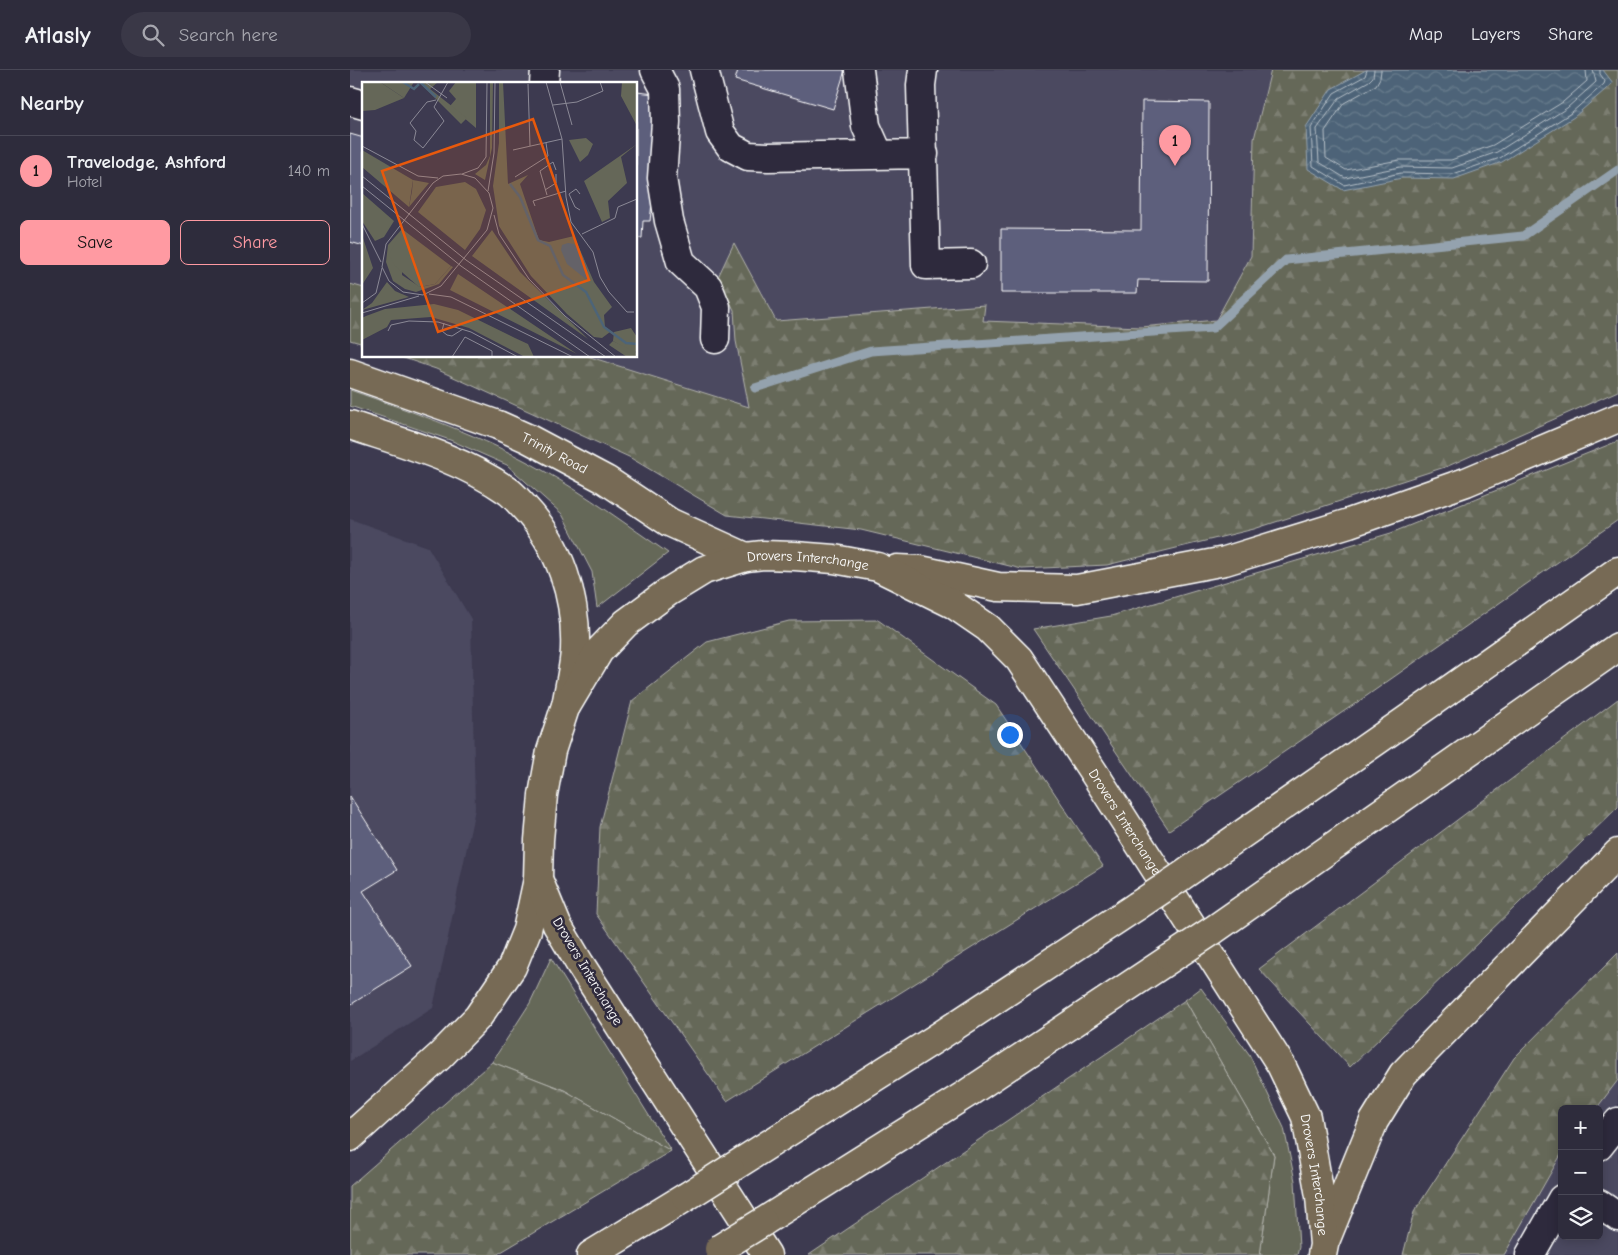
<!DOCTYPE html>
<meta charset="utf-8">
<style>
body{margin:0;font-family:"Comic Neue",sans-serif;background:#3a3847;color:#f1f3f6}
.controls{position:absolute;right:15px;bottom:15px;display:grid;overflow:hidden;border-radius:8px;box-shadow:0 2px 12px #0003}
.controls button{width:45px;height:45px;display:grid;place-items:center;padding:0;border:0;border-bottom:1px solid #494856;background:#2e2c3c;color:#f1f3f6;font:25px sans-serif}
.you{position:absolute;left:659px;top:664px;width:18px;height:18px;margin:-12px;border:4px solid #fff;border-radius:50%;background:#1a73e8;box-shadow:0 0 0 8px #1a73e833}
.badge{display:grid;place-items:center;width:32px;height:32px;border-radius:50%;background:#ff9aa2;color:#111;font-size:16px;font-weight:700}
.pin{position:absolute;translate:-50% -41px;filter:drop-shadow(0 1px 2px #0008)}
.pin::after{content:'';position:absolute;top:26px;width:18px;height:15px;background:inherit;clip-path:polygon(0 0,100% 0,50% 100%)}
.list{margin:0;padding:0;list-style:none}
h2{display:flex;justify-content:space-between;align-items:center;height:65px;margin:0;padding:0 20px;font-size:21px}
h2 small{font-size:16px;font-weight:400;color:#a7a7af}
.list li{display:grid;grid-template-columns:32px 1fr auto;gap:15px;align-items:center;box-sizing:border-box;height:70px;padding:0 20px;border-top:1px solid #494856}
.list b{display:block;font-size:19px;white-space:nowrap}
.list p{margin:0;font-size:16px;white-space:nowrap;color:#a7a7af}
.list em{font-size:16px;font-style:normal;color:#a7a7af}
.actions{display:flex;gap:10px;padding:15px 20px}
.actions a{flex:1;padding:11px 0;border:1px solid #ff9aa2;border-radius:8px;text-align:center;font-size:18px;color:#ff9aa2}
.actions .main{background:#ff9aa2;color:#111}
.icon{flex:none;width:28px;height:28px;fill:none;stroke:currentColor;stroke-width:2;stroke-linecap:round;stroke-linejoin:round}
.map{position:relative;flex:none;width:1268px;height:1185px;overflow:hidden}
header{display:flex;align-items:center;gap:30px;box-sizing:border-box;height:70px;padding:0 25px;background:#2e2c3c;border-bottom:1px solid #494856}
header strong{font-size:24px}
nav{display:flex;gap:28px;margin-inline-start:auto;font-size:18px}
.search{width:350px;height:45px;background:#3a3847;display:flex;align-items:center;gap:12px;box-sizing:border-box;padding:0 18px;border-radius:28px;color:#a7a7af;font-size:19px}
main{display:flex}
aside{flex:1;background:#2e2c3c}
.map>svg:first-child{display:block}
.built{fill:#4b4960;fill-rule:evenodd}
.green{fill:#656758;stroke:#b2b3ac}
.forest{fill:url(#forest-firs);stroke:#b2b3ac}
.water{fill:url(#water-waves);stroke:#94a2ae}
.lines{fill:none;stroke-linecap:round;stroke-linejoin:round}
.shore{stroke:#b8c1c9;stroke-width:1}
.stream{stroke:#94a2ae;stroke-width:9}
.building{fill:#5d5e7c;stroke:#fff}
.minor-casing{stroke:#fff;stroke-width:31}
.major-casing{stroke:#fff;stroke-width:31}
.highway-casing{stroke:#fff;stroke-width:31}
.minor{stroke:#2f2a3d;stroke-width:28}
.major{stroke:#776a54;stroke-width:28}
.highway{stroke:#776a54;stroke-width:28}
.highway-bridge-casing{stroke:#fff;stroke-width:31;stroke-linecap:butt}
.highway-bridge{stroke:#776a54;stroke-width:28}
.labels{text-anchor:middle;stroke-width:5;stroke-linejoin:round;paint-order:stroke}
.street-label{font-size:14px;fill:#fff;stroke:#2f2a3d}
.inset-river{fill:none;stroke:#4d6478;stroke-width:2.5}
.inset-road{fill:none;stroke:#8b8996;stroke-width:1}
.view{fill:#e8590c;fill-opacity:0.15;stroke:#e8590c;stroke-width:2.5}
.inset-edge{fill:none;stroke:#fff;stroke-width:2.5}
</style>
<header>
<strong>Atlasly</strong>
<div class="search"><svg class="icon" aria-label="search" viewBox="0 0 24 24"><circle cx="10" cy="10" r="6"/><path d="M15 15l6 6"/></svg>Search here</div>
<nav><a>Map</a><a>Layers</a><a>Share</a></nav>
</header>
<main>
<aside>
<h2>Nearby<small></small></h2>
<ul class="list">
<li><span class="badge">1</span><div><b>Travelodge, Ashford</b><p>Hotel</p></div><em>140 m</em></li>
</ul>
<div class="actions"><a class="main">Save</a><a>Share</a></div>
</aside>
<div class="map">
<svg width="1268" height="1185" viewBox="0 0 1268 1185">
<defs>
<pattern id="forest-firs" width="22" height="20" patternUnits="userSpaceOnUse" patternTransform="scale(1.25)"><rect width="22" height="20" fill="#656758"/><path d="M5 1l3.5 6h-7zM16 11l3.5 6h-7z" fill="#7c7e71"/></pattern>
<pattern id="water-waves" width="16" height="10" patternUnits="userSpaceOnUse" patternTransform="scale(1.25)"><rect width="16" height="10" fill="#4d6478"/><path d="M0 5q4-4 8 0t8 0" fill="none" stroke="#687b8c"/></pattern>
</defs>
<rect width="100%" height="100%" fill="#3d3a50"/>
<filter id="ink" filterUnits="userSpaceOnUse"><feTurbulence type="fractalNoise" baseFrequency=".02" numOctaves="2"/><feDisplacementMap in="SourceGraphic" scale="10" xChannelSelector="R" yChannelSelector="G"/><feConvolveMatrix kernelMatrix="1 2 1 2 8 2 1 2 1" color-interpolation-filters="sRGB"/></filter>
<g filter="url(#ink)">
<path class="built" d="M0,0h921l-17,69 -3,117 -35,64 -233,22 -234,65 -162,-51h49v-272h-272v204l-14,-4z
M0,449l78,28 43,72 4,190 -42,199 -83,53z
M1268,919v266h-168zM1212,1039h37v127h-37z"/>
<path class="green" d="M0,320c66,23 133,46 194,81 43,24 83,54 124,82l-71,55 -5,-36 -30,-58 -55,-49 -57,-25 -100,-34z
M201,888l120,193 -107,-61 -72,-28 38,-59z
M851,918l48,66 35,74 11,53 4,66 -2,8h-37l14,-100 -89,-155z"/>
<path class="forest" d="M921,0h347v321l-170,75 -194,63 -147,36 -85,4 -161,-39 -134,-15 -98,-58 -193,-88 -38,-13h189l162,51 -13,-66 -2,-31 -16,-33 16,-34 42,78 209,-16 -2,16 158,6 75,-7 35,-64 3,-117z
M0,214l14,4v56l-14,-4z
M1268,371v79l-250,175 -199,135 -136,-201 78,-13 280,-83z
M439,551l89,-1 118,85 107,161 -376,235 -131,-187 4,-87 32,-126 75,-59z
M1268,629v108l-268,260 -91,-98z
M1268,883v127l-22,29h-34v44l-58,102h-101l11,-43 100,-154z
M835,930l89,155 -14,100h-451z
M142,992l72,28 107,61 -175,104h-146v-69z"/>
<path class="water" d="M1016,0h237l10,13 -39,34 -72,45 -48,17 -52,-1 -59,12 -35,-21 -2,-42 25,-38z"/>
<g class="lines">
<path class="shore" d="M1017,0l-2,6 -31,17 -23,35 2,38 31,19 57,-12 52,1 47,-16 71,-45 33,-29 1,-3 -5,-7v-4
M1024,0l-1,7 -4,4 -30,17 -22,31 2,33 26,16 55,-11 52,1 45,-16 70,-44 29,-26 -3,-12
M1031,0l-1,8 -4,7 -32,18 -19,28 1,27 20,12 53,-10h52l42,-15 70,-43 24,-21 -1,-11"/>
<path class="stream" d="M405,318l116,-37 342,-23 73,-68 237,-24 95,-66"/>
</g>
<path class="building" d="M388,0h107l-12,39 -98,-29z
M286,22l20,2 1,58h-7l-2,22 7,1 -5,46h-7l-1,17h-6z
M792,31l67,1 -1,179 -70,-1 -1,13h-136v-64l140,1z
M0,64l14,4v108l-14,-4z
M0,726l47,74 -34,21 49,75 -62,39z"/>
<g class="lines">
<g class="minor-casing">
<path id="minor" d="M305,0l10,19 1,33 -4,56 7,43 12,41 27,25 8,20 -1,32
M354,0l16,62 11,15 17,9 20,1 156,-3
M509,0l7,56 13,29
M573,0l-2,15 5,180 45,-1
M194,14l1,-14
M0,31l14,4
M1249,1076l19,-24
M1249,1134l19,13
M1180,1185l32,-56"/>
</g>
<g class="major-casing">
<g id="major">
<path id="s1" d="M0,303l148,52 29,13 79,42 63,42 77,35"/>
<path d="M0,355c53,18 111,33 158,66 6,4 11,11 16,16 36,38 53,91 51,143 -1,18 -6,38 -9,56"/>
</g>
</g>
<g class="highway-casing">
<g id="highway">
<path d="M547,499l23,1 78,17 79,2 148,-28 124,-38 117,-41 152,-64"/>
<path d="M829,808l226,-157 213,-150"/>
<path d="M862,861l406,-284"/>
<path d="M0,1067l90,-81 38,-39 34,-50 15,-37 11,-51"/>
<path d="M380,1099l205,-130 202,-133"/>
<path d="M413,1152l205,-129 203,-135"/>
<path d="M976,1169l48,-118 29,-47 215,-221"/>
<path d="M241,1185l95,-58"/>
<path id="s2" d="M417,1185l-187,-291 -23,-39 -19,-46 1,-39 4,-45 8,-44 14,-43 34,-57 27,-28 42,-31 36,-22 42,-13 17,-2 32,1 39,3 44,8 75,37 35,24 31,31 75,114 187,292 25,52 14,79 4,49 -2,10"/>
</g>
</g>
<use href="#minor" class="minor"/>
<use href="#major" class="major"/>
<use href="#highway" class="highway"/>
<g class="highway-bridge-casing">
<path id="highway-bridge" d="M787,836l42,-28
M821,888l41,-27
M336,1127l44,-28
M369,1179l44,-27"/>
</g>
<use href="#highway-bridge" class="highway-bridge"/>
</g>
</g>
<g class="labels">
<g class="street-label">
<text dy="5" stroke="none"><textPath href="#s1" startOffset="220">Trinity Road</textPath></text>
<text dy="5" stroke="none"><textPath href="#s2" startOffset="921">Drovers Interchange</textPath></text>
<text dy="5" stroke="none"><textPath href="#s2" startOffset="1356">Drovers Interchange</textPath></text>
<text transform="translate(238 901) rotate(59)" y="5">Drovers Interchange</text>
<text dy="5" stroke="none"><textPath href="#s2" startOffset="1761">Drovers Interchange</textPath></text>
</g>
</g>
<g transform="translate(12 12)">
<rect width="275" height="275" fill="#3d3a50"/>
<path d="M18,0h34l-10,16zM94,0h20v46l-26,-22 6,-7 -7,-8zM128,0h3l-1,66 -7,32 -10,-6 11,-9 4,-9zM260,0h15v44l-16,-30zM51,98l16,3 -20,24 3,-16zM40,147v46l18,12 15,-3 16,-18 2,1 -14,17 -23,8 -11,-3 -12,-8 -7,-19 2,-17zM0,153l11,33 -11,17zM25,200l8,9 14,6 -47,13 10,-7zM269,246l6,9v14l-4,2 -20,-12 1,-9z" fill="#656758"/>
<path d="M0,0h18l24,16 -29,12 -13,1zM57,0h19l-8,7 37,29 -6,6zM137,0h4l5,102 20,-9 -8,9 19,56 10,2 25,-6 20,46 18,25 -8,8 1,12 5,5 -8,6 -8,-1 -27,-23 -36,-38 -32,-50 -6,-40 6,-43zM224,56l7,6 -5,11 -8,7 -11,-22zM275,62l-16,13 6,26 -19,18 2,17 -8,4 -18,-41zM0,68l51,30 -4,27 -47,-40zM103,100l11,7 10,21 -6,19 -15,21 -47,-38 18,-25zM0,111l32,28 -10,16 -9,4 -13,-20zM40,147l49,37 -16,18 -16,3 -24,-21 -6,-11zM130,148l28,42 68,67 -116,-83zM96,192l119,80 -127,-64zM72,222l24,6 57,28 13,6 6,13h-9l-56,-29 -38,-11 -40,3 -4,7 -25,13v-22l4,-2 19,-7zM251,259l24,12v4h-10l-18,-12z" fill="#656758"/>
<path d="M206,161l6,1 9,13 5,14 -1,9 -20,-16 -6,-14 1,-5z" fill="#4d6478"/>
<path class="inset-river" d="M41,0l11,7 5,-5M58,0l16,15M148,102l10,13 18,43 12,6 13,29 23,17 18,35 22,16 11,1"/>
<path class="inset-road" d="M63,0l22,16M184,0l16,57 4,58 5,25 22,30 7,25 9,15 18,20h7M198,0l12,43M166,2l2,62M74,18l-9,2 -17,21 6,8 -2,9 9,8 21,-27 -10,-14 14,-25M191,23l24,-3 26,-11 -3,-9M0,64l56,30 20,2M151,68l49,-11M99,92l14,4 14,15 4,15 -6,22 -46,56 -18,9 -20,-3 -14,-11 -7,-14 4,-23 47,-61 10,-7zM100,92l16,-6 8,-11 1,-75M0,94l104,84 140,97M153,95l33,-21 -2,-13M0,104l99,80 129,91M183,108l11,-7v-9M126,109l6,-38 1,-71M218,112l-4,-5 -7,5 6,13 5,3M185,113l-7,-24 13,-9 3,8M173,124l-2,-5 33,-10M132,133l5,19 30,45 36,37 51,41M0,142l19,38M220,152l33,-16 3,-11 19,-8M67,212l22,3 122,60M0,221l14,-10 6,-25M0,231l57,-17M82,241l-2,8 5,4 5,1 11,-7M26,249l3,-6 18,-4 29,1 33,10 47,25M90,275l13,-20 27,14v6"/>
<path class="view" d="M171,37l56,161 -151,52 -56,-161z"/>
<rect width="275" height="275" class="inset-edge"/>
</g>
</svg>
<div class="controls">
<button>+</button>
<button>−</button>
<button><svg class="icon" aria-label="layers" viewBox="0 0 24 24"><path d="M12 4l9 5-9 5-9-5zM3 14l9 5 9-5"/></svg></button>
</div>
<div class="you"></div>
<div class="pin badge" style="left:825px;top:96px">1</div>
</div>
</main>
